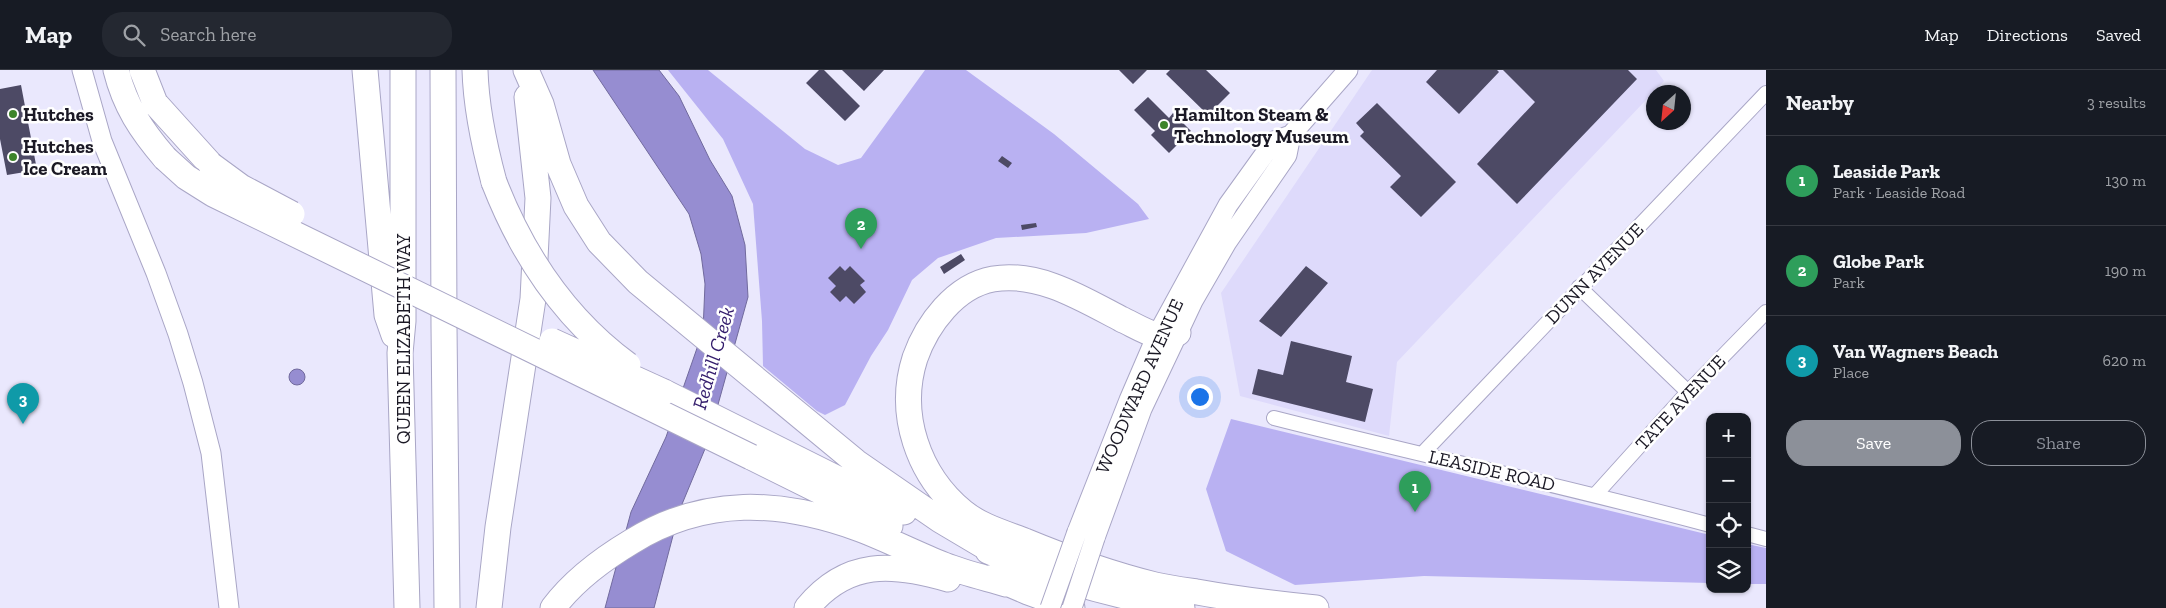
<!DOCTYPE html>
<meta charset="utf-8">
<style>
body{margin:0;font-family:"Zilla Slab",serif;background:#242831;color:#f1f3f6}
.controls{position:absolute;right:15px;bottom:15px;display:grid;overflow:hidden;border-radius:10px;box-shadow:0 1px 4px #0004}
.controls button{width:45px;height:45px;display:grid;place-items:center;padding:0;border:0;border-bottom:1px solid #363941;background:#171b24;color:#f1f3f6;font:25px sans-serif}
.compass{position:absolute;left:1646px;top:15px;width:45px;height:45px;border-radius:50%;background:#171b24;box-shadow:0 1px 4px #0004;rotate:207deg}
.you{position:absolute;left:1199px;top:326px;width:18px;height:18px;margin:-12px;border:4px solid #fff;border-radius:50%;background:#1a73e8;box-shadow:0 0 0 8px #1a73e833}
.badge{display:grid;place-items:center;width:32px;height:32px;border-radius:50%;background:#8c9099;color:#fff;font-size:16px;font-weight:700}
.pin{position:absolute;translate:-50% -41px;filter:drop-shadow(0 1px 2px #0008)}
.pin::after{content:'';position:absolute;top:26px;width:18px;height:15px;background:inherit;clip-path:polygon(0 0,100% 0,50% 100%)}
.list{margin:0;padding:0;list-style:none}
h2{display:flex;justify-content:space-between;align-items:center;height:65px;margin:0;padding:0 20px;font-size:21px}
h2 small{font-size:16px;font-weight:400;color:#9ea1a6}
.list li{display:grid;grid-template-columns:32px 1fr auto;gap:15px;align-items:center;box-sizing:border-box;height:90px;padding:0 20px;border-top:1px solid #363941}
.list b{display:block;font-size:19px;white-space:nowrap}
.list p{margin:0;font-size:16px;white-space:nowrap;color:#9ea1a6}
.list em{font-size:16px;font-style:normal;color:#9ea1a6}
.actions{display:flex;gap:10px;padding:15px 20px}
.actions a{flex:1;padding:11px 0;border:1px solid #8c9099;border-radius:20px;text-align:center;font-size:18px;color:#8c9099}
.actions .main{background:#8c9099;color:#fff}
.icon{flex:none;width:28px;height:28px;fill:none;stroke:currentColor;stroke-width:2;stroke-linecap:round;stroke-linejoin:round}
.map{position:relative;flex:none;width:1766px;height:538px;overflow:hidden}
header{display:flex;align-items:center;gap:30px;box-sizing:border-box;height:70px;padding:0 25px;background:#171b24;border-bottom:1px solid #363941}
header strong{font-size:24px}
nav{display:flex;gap:28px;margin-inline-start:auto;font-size:18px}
.search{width:350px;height:45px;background:#242831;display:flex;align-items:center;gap:12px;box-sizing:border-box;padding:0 18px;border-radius:20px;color:#9ea1a6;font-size:19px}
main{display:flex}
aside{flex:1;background:#171b24}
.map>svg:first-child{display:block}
.built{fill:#dedafb}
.green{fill:#b9b1f2}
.water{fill:#968dd1;stroke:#716a9d}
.building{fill:#4d4a65}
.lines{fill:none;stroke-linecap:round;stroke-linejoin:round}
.street-casing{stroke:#a9a6c6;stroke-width:16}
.secondary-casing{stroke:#a9a6c6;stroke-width:21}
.highway-casing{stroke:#a9a6c6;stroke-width:27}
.street{stroke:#fff;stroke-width:14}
.secondary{stroke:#fff;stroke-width:19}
.highway{stroke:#fff;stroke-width:25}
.secondary-bridge-casing{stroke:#a9a6c6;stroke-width:21;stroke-linecap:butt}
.highway-bridge-casing{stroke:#a9a6c6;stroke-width:27;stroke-linecap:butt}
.secondary-bridge{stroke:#fff;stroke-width:19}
.highway-bridge{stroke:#fff;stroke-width:25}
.poi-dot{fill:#3d842a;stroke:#fff;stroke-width:2}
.labels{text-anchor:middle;stroke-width:5;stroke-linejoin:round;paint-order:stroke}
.poi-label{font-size:19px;font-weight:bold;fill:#1b1925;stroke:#fff;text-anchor:start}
.street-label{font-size:19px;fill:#1b1925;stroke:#fff}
.water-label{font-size:20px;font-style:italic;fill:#321b6b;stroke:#fff}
</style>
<header>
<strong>Map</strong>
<div class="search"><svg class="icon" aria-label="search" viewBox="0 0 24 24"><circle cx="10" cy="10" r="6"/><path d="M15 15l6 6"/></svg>Search here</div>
<nav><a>Map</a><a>Directions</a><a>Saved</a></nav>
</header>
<main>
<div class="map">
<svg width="1766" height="538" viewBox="0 0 1766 538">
<rect width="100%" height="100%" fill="#eae8fd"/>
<path class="built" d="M1372,0h284l8,11 -267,281 -8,74 -149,-40 -19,-103z"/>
<path class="green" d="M668,0h40l97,79 33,16 23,-7 64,-88h41l88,64 84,70 11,15 -63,14 -90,5 -58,20 -26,22 -24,50 -17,26 -26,49 -20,10 -8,-4 -54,-45 -1,-45 -9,-117 -30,-65z
M1231,349l479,116v48l-286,-7 -129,9 -69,-34 -20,-62z
M1747,474l19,4v36h-19z"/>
<path class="water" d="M593,0h66l20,26 31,64 22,36 13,49 3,52 -41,147 -27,65 -26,99h-49l26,-96 35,-75 37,-106 2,-47 -4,-30 -12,-40z
M289 307a8 8 0 1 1 16 0a8 8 0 1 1-16 0Z"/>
<path class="building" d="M819,0h5l36,36 -15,15 -39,-38z
M842,0h42l-20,21z
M1119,0h28l-14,14z
M1170,0h36l24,23 -22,22 -42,-41z
M1437,0h60l2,2 -40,42 -33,-32z
M1503,0h125l9,9 -120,125 -40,-40 58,-62z
M21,15l16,85 -30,5 -7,-36v-50z
M1148,27l21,21 4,-5 18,18 -22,22 -18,-18 4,-4 -21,-21z
M1377,33l79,79 -35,35 -31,-30 11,-11 -41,-40 4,-4 -8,-9z
M1002,86l10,7 -4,5 -10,-7z
M1036,153l1,4 -15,3 -1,-5z
M961,184l4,6 -21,14 -4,-7z
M840,196l5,5 5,-5 15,15 -5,4 6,7 -12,12 -8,-8 -6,6 -10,-10 6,-6 -8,-8z
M1306,196l22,17 -47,54 -22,-16z
M1291,271l61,15 -6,26 27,7 -8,33 -113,-28 6,-25 25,6z"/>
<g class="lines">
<g class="street-casing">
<path id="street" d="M1579,217l109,105
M1274,348c145,37 291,68 436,107
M1423,383l343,-360
M1596,424l92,-102 78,-80
M1747,464l19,5"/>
</g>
<g class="secondary-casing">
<path id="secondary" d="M82,0l20,71 54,132 22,61 15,49 18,70 18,155
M1077,462l52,-132 28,-65 71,-130 46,-64 17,-6 57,-65
M1095,468l47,-129 36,-76 15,-32 34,-59 60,-87 4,-20"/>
</g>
<g class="highway-casing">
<path id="highway" d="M116,0c9,36 25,60 49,88
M142,0l13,33 56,62
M365,0l22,245 7,20
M403,0v251l-3,32 7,255
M443,0l1,256 3,282
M475,0c1,39 9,75 19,112
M526,0l15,34 17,60 18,42 23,36 39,40 218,180 84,58 64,38
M1178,263c-7,1 -15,3 -22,2 -11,-3 -24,-11 -35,-16 -38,-20 -83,-48 -128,-40 -38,7 -66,45 -78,79 -18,56 3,117 48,154 17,14 41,21 62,29 41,17 86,33 130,44 13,3 28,5 42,7 39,7 79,12 119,16
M664,322l240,120
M751,387l139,69
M988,481c62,27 127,45 194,57
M993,507l35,15 44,16
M489,538l9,-81 35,-228 5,-101 -11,-101
M553,538c21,-28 48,-48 78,-66 74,-46 150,-42 229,-13 29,11 56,25 84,36 20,8 42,13 62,19
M807,538c40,-49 86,-45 141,-29"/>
</g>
<use href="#street" class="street"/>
<use href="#secondary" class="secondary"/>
<use href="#highway" class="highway"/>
<g class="secondary-bridge-casing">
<path id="secondary-bridge" d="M1050,538l27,-76
M1072,538l23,-70"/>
</g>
<g class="highway-bridge-casing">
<path id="highway-bridge" d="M165,88l21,19 27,17 538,263
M211,95l30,22 51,27
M494,112c28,72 71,137 134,183
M552,271l112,51"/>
</g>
<use href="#secondary-bridge" class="secondary-bridge"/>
<use href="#highway-bridge" class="highway-bridge"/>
</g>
<g class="poi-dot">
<circle cx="13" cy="44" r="5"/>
<circle cx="1164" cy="55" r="5"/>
<circle cx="13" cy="87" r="5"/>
</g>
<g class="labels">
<g class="poi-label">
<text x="23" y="51">Hutches</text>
<text x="1174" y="51">Hamilton Steam &amp;<tspan x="1174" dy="22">Technology Museum</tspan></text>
<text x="23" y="83">Hutches<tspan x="23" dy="22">Ice Cream</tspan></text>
</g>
<g class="street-label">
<text transform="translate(1594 203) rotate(-46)" y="7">DUNN AVENUE</text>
<text transform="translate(403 269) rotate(-90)" y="7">QUEEN ELIZABETH WAY</text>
<text transform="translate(1139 316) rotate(-66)" y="7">WOODWARD AVENUE</text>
<text transform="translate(1680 332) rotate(-47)" y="7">TATE AVENUE</text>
<text transform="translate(1492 400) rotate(13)" y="7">LEASIDE ROAD</text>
</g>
<g class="water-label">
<text transform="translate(713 288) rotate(-74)" y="7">Redhill Creek</text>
</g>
</g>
</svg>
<div class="controls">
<button>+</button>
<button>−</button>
<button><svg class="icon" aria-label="locate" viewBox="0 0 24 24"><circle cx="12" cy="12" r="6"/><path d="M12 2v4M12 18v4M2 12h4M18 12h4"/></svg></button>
<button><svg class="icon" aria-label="layers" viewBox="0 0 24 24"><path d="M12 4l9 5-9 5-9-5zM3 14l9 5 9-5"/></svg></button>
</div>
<svg class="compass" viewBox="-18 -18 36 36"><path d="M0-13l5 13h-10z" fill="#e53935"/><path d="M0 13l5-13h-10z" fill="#9ea1a6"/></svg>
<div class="you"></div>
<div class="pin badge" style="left:1415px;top:442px;background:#2e9e5b">1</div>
<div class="pin badge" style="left:861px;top:179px;background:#2e9e5b">2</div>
<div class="pin badge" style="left:23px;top:354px;background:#0f9aa8">3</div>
</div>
<aside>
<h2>Nearby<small>3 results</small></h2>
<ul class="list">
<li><span class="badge" style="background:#2e9e5b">1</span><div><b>Leaside Park</b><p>Park · Leaside Road</p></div><em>130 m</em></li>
<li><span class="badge" style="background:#2e9e5b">2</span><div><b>Globe Park</b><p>Park</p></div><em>190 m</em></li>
<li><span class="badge" style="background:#0f9aa8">3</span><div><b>Van Wagners Beach</b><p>Place</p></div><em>620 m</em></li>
</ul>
<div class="actions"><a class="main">Save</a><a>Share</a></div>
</aside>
</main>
